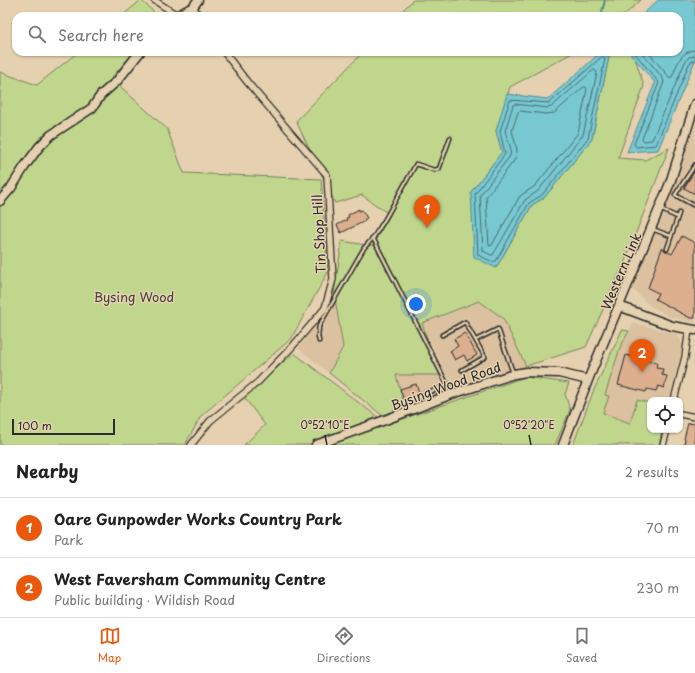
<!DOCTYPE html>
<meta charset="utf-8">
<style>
body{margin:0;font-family:"Playpen Sans",sans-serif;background:#f6f6f6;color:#222}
.controls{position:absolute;right:12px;bottom:12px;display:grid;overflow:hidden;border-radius:8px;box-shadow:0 1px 3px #0004}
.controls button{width:36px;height:36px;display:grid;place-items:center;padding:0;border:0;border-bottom:1px solid #e0e0e0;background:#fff;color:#222;font:20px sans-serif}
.scale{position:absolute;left:12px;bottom:10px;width:103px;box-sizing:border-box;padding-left:4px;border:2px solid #2b2b2b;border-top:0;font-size:11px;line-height:14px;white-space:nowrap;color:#2b2b2b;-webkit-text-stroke:3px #e5d1af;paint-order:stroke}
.you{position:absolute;left:416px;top:304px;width:14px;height:14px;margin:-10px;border:3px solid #fff;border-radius:50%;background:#1a73e8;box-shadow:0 0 0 6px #1a73e833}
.badge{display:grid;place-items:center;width:26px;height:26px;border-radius:50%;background:#ea580c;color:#fff;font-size:13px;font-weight:700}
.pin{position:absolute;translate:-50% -33px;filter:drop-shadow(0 1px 2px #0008)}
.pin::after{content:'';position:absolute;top:21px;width:14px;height:12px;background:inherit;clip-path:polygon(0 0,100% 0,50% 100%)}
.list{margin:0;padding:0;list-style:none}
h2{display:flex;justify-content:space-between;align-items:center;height:52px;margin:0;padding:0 16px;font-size:17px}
h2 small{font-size:13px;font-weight:400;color:#767676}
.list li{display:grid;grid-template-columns:26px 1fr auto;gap:12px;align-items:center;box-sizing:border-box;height:60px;padding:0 16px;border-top:1px solid #e0e0e0}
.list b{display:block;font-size:15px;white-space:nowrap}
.list p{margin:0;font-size:13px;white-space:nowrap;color:#767676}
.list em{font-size:13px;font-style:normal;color:#767676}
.icon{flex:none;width:22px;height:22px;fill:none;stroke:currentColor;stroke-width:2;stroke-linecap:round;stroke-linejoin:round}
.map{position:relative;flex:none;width:695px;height:445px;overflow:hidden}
.search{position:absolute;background:#fff;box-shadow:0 1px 3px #0004;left:12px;right:12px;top:12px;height:44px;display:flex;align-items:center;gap:10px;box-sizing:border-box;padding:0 14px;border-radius:12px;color:#767676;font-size:15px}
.sheet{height:172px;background:#fff}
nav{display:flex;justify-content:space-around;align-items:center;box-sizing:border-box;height:56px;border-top:1px solid #e0e0e0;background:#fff;font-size:11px;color:#767676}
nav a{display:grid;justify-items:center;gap:2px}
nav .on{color:#ea580c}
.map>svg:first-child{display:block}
.built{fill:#dbc1a0}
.green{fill:#c0d68d;stroke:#76805c}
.water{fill:#78c8d2;stroke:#59898f}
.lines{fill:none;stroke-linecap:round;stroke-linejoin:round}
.shore{stroke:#4a6a6e;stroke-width:1}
.stream{stroke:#59898f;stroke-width:2}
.building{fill:#dcaf8f;stroke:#2b2b2b}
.lane-casing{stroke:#2b2b2b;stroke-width:5.5}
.street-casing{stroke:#2b2b2b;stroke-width:8}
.secondary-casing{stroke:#2b2b2b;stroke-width:11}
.lane{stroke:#e5d1af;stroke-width:2.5}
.street{stroke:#e5d1af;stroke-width:5.5}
.secondary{stroke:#e5d1af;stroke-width:8}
.ticks{fill:none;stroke:#2b2b2b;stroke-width:1.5}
.labels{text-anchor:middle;stroke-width:3;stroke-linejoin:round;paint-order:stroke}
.street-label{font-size:13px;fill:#2b2b2b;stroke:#e5d1af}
.park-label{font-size:13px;fill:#41453a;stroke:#e5d1af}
.ticks-label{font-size:10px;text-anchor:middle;fill:#2b2b2b;stroke:#e5d1af;stroke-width:3;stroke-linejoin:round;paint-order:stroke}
</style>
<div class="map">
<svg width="695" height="445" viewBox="0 0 695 445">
<rect width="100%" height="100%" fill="#e5d1af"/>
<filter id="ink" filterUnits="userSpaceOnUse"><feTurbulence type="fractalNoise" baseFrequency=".025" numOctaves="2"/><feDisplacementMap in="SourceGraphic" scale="8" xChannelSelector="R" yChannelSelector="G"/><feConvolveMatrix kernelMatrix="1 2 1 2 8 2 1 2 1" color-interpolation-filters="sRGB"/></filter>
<g filter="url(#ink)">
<path class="built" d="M695,126v197l-24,-6 -22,-12 -16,-16z
M334,293l9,54 -14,26 -31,-25 18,-24z
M480,301l23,17 23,48 -12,8 -62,14 -30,-65z
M633,323l44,11 6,11 -14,55h-19v3l-13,-3 -6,23 -29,-10 6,-17 -3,-1 15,-47z
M395,375h45l9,15 -24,13 -19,8z"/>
<path class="green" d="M141,0l17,16h-36z
M413,0h228l-18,16h-226z
M78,52h56l-23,26 56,51 17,44 137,6 7,93 -37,67 -90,77 -16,29h-185v-373l37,13z
M363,52h211l-64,35 -14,44 6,21 -31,40 25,76 36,-63 12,-7 48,-59 18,-87h23l11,34 -26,72 27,2 24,-12 -44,113 -39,86 -60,19 -23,-48 -24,-17 -57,22 18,52h-44l10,36 -22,6 -55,-44 14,-26 -9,-54 8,-52 30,5 18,-31 -28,-20 -27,8 -39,-82z
M622,330l7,1 -9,17 -15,47 4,1 -6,17 27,10 7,-23 13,3v27h12l-3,15h-86l20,-53z
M294,353l86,66 -72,26h-64l21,-20 -21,-28z
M525,377l44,6 -4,11 5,16 -15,35h-228z"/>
<path class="water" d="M658,0h37v61l-37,89 -31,2 28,-69 -26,-31h50v-36h-38z
M601,52h9l-18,87 -48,59 -12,7 -36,63 -22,-11 -3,-65 31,-40 -6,-21 11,-37 41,5z"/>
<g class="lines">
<path class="shore" d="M634,52l25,31 -25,61 2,3 20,-2 33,-81 3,-3h3
M641,52l21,25 2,5 -22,57 2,2 8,-1 33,-78 4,-5 6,-1
M648,52l22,26 2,-1c5,-12 8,-26 23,-27
M602,57h2l1,2 -17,79 -46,57 -13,8 -33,58 -3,1 -15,-7 -3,-61 30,-40 -5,-23 10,-31 39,3z
M594,70l2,1 1,2 -14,62 -45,56 -13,9 -32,55h-2l-8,-4 -3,-56 30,-39 1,-7 -6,-18 8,-26 2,-1 32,4 4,-1z
M584,87h2l1,2 -9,44 -43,53 -15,10 -28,49 -3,1 -3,-49 30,-39 1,-8 -5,-19 6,-19 2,-1 26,3 8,-1z"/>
<path class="stream" d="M602,12l3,-12"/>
</g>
<path class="building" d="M695,170v24l-11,-6z
M359,209v2l3,-1 5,8 -3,2 1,1 -24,12 -4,-8 10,-5 -1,-2 3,-1 -1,-2z
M682,236l13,7v75h-5l-35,-19 3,-6 -10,-5 14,-40 4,3 6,3z
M465,333l12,22 -10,6 -3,-6 -9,5 -5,-9 8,-5 -4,-7z
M626,355l31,8 -1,5 7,1 -1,6 5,1 -3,12 -6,-2 -2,5 -9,-2 -1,3 -28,-7z
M416,384l6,16 -16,6 -6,-17z
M688,423l7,1v12l-2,9h-9l1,-6h-1z"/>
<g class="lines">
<g class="lane-casing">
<path id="lane" d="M450,138l-11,31 -5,1 -18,-6 -32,57 -11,17 78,154
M695,165l-20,30 20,11
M660,209l17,8
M652,229l19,7
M667,249l12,-36
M442,335l23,-13 20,35 -23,13
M476,340l22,-11 15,44
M319,341l-1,-5 1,-10 45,-78 9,-10
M425,393l24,-7"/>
</g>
<g class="street-casing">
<path id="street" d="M154,0l23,15
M193,7l6,9
M674,400l11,-43 4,-28
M680,414l15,3
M191,445l19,-24 48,-39 34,-35 33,-39 8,-29 -6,-104 -79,-92 -24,-31
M663,445l4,-15"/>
</g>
<g class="secondary-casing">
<path id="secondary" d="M176,16l17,-9 5,-7
M0,201l11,-13 14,-22 14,-19 12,-12 41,-27 9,-13 16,-14 23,-29
M619,306l53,20 23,4
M316,445l69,-25 67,-26 62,-20 12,-2 33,1 29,7
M563,445l25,-65 82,-197 25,-79"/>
</g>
<use href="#lane" class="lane"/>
<use href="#street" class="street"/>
<use href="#secondary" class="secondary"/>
</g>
</g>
<path class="ticks" d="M325,435l2,10M529,435l2,10"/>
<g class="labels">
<g class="street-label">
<text transform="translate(319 234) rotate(-93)" y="5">Tin Shop Hill</text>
<text transform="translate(621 271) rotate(-67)" y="5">Western Link</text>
<text transform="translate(446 386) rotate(-20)" y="5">Bysing Wood Road</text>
</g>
<g class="park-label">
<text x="134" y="302">Bysing Wood</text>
</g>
</g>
<g class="ticks-label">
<text x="325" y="429">0°52'10"E</text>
<text x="529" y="429">0°52'20"E</text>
</g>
</svg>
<div class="controls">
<button><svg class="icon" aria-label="locate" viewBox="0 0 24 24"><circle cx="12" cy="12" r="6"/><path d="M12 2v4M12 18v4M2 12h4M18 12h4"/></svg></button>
</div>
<div class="scale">100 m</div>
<div class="you"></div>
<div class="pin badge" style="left:427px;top:228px">1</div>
<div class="pin badge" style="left:642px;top:372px">2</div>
<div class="search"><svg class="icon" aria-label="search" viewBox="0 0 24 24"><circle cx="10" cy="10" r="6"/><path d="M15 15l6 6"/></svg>Search here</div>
</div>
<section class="sheet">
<h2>Nearby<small>2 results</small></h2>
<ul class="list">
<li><span class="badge">1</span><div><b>Oare Gunpowder Works Country Park</b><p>Park</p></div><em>70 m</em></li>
<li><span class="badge">2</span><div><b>West Faversham Community Centre</b><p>Public building · Wildish Road</p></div><em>230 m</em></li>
</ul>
</section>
<nav>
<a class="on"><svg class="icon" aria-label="map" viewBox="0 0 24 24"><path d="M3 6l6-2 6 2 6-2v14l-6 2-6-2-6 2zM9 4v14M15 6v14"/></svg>Map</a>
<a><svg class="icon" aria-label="directions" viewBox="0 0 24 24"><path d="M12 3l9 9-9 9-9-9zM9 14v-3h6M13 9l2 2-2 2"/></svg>Directions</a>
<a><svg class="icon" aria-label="saved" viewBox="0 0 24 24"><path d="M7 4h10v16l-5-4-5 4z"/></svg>Saved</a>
</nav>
